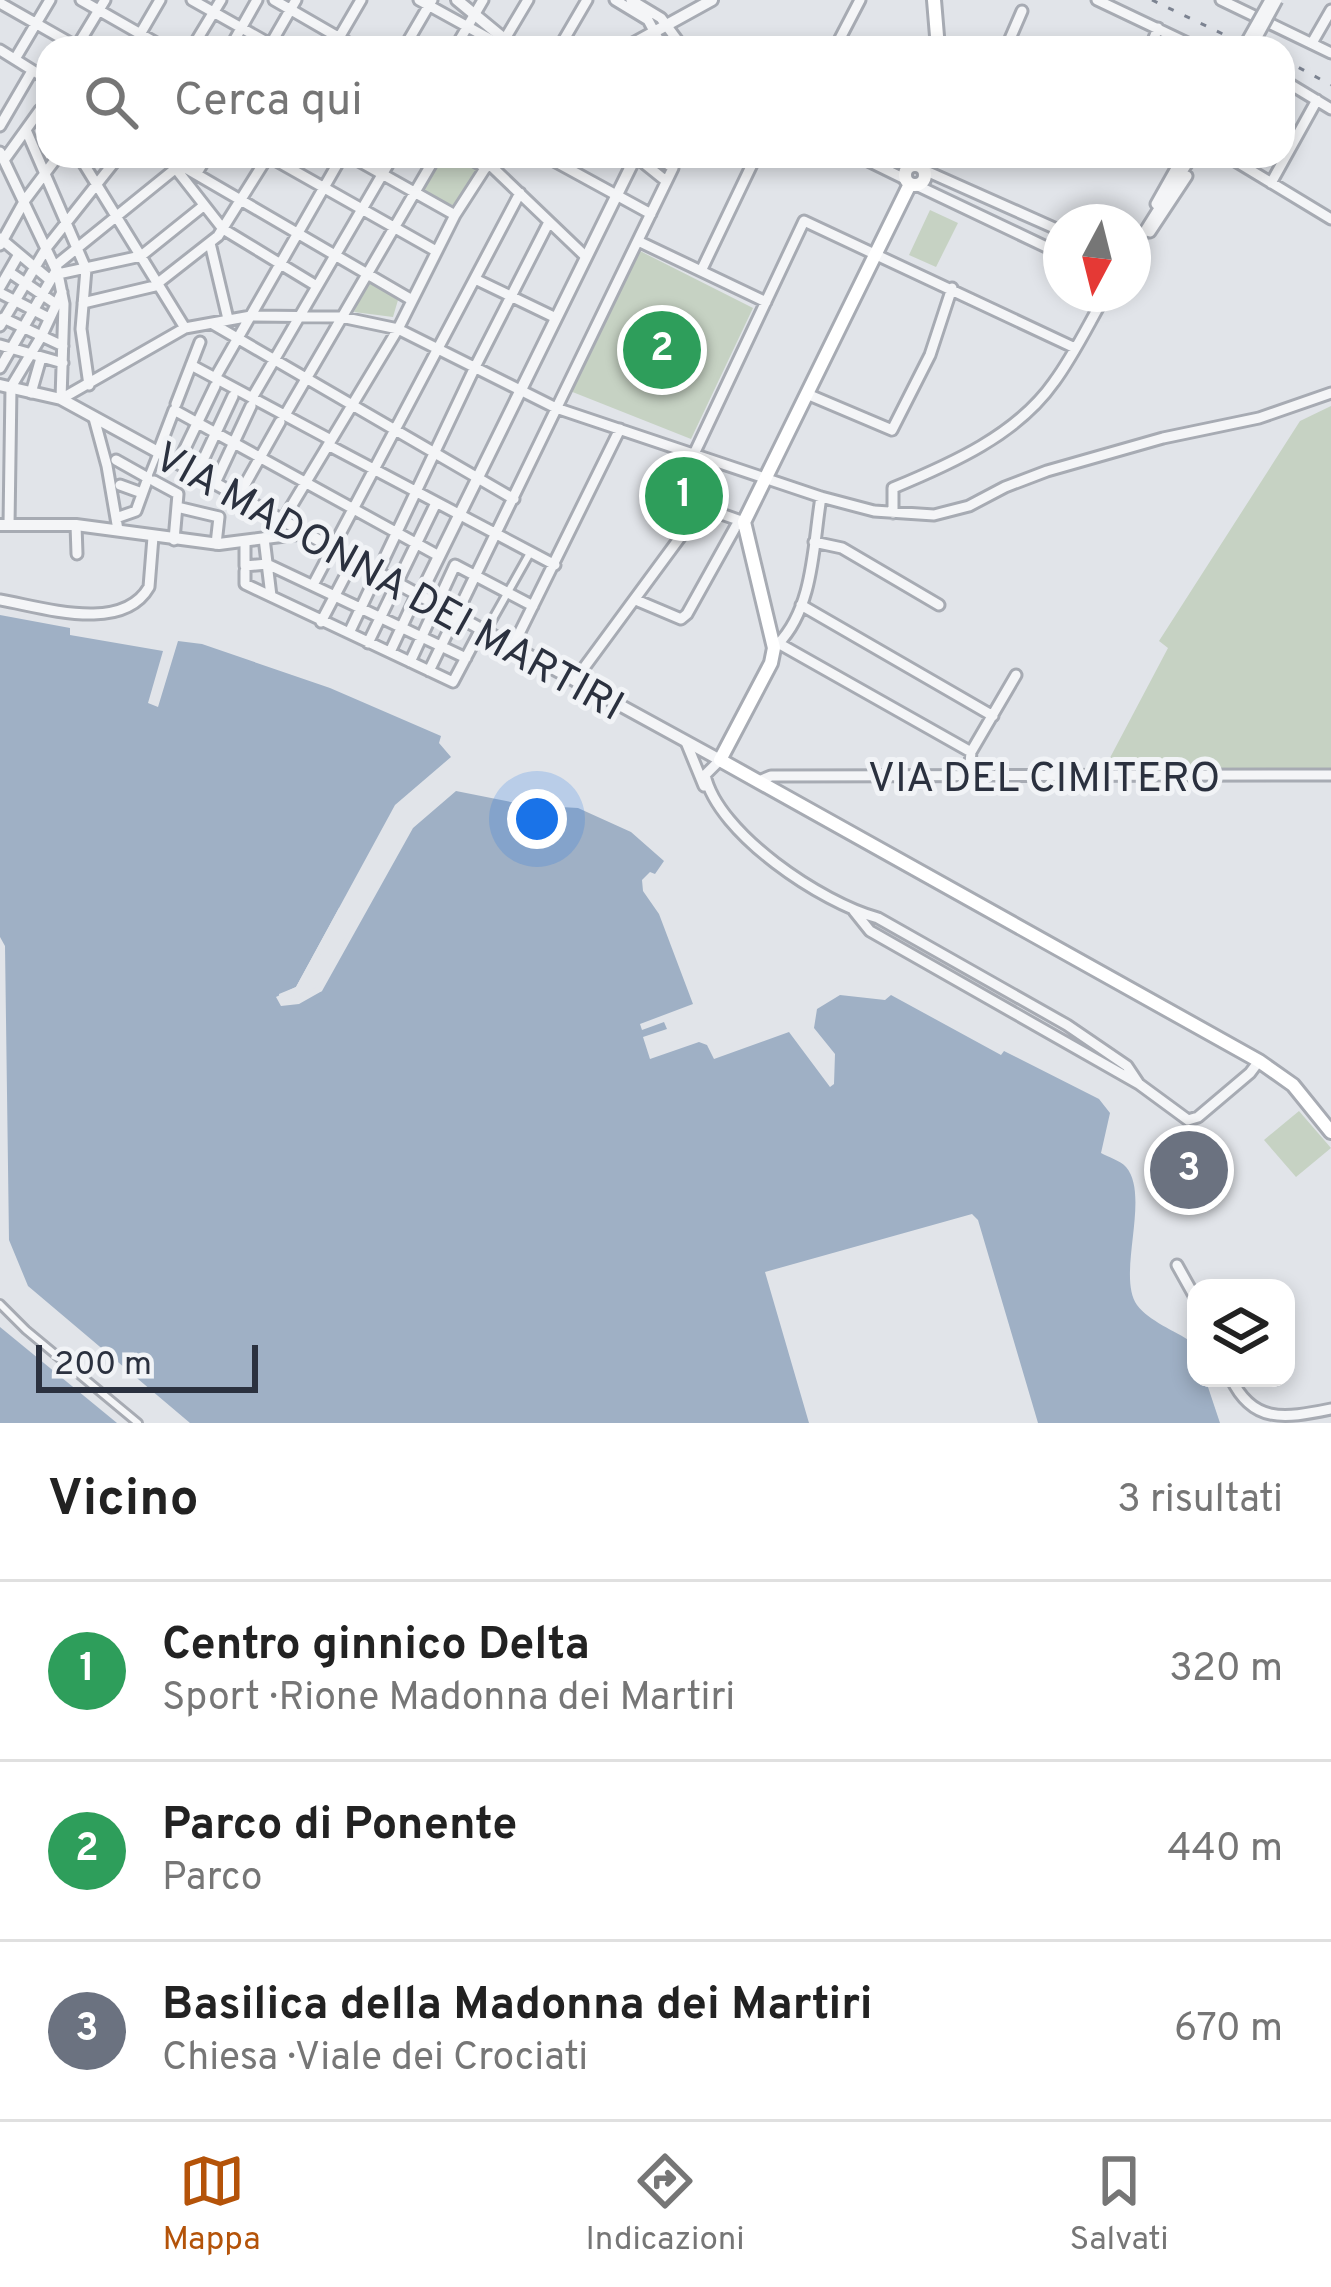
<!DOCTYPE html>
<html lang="it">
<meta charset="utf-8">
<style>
body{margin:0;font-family:Overpass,sans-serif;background:#f6f6f6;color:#222}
.controls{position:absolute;right:36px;bottom:36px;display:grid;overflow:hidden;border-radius:24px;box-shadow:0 6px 18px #0003}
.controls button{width:108px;height:108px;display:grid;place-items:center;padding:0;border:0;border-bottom:3px solid #e0e0e0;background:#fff;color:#222;font:60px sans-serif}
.compass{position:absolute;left:1043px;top:204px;width:108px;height:108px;border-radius:50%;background:#fff;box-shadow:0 6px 18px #0003;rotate:187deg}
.scale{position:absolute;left:36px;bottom:30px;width:222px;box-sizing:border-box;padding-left:12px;border:6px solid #2b313f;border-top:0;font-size:33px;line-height:42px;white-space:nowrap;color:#2b313f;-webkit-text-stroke:9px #f1f3f6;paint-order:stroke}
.you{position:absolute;left:537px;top:819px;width:42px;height:42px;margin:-30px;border:9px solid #fff;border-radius:50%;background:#1a73e8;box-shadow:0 0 0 18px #1a73e833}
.badge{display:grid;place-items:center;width:78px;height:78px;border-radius:50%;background:#b45309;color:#fff;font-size:39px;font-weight:700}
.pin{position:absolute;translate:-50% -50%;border:6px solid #fff;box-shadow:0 3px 12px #0006}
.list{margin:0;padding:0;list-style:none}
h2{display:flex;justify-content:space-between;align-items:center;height:156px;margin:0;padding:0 48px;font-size:51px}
h2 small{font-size:39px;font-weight:400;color:#767676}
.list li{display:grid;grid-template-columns:78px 1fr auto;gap:36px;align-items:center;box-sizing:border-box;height:180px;padding:0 48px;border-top:3px solid #e0e0e0}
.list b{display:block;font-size:45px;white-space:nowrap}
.list p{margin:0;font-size:39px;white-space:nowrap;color:#767676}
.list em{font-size:39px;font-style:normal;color:#767676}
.icon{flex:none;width:66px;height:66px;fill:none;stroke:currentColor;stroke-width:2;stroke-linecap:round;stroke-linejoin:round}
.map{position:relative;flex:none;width:1331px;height:1423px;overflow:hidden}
.search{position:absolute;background:#fff;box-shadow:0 6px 18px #0003;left:36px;right:36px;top:36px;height:132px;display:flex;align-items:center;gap:30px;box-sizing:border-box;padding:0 42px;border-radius:36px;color:#767676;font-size:45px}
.sheet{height:696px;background:#fff}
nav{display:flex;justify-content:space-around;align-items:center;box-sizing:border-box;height:168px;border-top:3px solid #e0e0e0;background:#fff;font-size:33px;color:#767676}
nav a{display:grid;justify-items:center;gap:6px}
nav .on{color:#b45309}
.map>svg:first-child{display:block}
.green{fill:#c6d2c3}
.water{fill:#9fb0c5}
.pier{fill:#e1e4e9}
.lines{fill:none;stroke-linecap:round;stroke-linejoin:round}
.pedestrian-casing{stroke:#a7abb3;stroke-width:12}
.minor-casing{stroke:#a7abb3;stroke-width:15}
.tertiary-casing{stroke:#a7abb3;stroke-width:16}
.secondary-casing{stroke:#a7abb3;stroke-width:18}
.pedestrian{stroke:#f4f5f7;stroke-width:6}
.minor{stroke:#f4f5f7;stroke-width:9}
.tertiary{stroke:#f4f5f7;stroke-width:10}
.secondary{stroke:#fff;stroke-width:12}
.rail{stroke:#7c8391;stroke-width:3;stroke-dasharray:6 12;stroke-linecap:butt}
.minor-bridge-casing{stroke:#a7abb3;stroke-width:15;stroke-linecap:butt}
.minor-bridge{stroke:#f4f5f7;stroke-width:9}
.labels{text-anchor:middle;stroke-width:10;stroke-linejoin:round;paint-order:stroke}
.street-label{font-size:42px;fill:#2b313f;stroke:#f1f3f6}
</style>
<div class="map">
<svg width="1331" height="1423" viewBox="0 0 1331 1423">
<rect width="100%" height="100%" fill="#e1e4e9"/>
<path class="green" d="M444,156h10l25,15 -24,35 -10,-4 -2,3 -23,-13z
M930,210l28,13 -22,44 -27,-12z
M640,251l113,57 -62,131 -121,-48z
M368,281l30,19 -5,17 -39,-5z
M1331,406v366l-228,-1 65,-123 -9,-7 141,-220z
M1299,1111l32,37 -35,29 -32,-37z"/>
<path class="water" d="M0,615l70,13v7l93,16 -15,52 10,4 20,-66 24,3 128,44 111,48 -2,7 12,14 -56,48 -99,182 -20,10 5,9 18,-2 23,-13 91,-163 43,-37 70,14 52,3 53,24 33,29 -9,13 -5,-2 -8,8 1,11 16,23 34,90 -53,20 2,6 22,-8 3,7 -24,8 7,22 49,-17 8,3 7,14 75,-27 41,55 4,-3 1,-30 -21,-26 3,-19 23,-14 45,5 6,-5 110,60 3,-4 95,48 11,14 -9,40c7,4 20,8 25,14 25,29 -10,109 11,138 12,16 38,26 55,37l4,36h9l15,45h-182l-60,-203 -6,-6 -207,58 44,151h-619l-162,-137 -19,-46 -4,-294 -5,-9z
M0,1327l117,96h-117z"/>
<path class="pier" d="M339,908l5,3 -43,79 -19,10 15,-2 21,-12 38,-69 -34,67v7l-34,11h-8l-1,-8 17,-7z"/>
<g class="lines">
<g class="pedestrian-casing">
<path id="pedestrian" d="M148,477l10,-25
M486,631l44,-78
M0,1304l26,26 112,93"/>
</g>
<g class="minor-casing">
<path id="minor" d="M81,0l84,48
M192,0l85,48
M274,0l83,48
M419,0l87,48
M615,0l33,20 15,28
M631,0l30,18 22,30
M1097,0l101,48
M1221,0l110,53
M0,3l79,45
M503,42l25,-42
M1312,43l19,-33
M269,47l27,-47
M76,48l29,-48
M132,48l28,-48
M192,48l29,-48
M230,48l27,-48
M333,48l28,-48
M404,48l28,-48
M455,48l28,-48
M559,48l28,-48
M835,48l25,-48
M1006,48l16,-37
M1067,48l1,-3
M1150,48l8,-20
M0,50l48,30
M15,59l35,-59
M1283,80l48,29
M0,126l32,-55
M26,130l60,139 -5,60 8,56
M0,152l58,122 6,30 -3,95
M79,156l106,172
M165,156l247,144
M268,156l168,95
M350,156l105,59
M466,156l20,12
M545,156l106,58
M635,156l31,25
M858,156l47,23
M903,156l10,9
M1158,156l2,1
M1227,156l104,63
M4,160l36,-50
M169,160l54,69 92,56
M488,163l96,92
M924,170l137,61
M197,173l10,-17
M1271,183l46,-83
M916,185l145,69
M1156,204l27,-48
M1150,232l37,-56
M0,238l50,42
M638,241l128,61
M210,243l18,76
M0,245l25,-45 33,-44
M1133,250l59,-94
M55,266l120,-97
M701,271l55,-115
M9,272l47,32
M58,274l83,-18 61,-49
M475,279l79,38
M158,283l60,-47 50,-80
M0,287l19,-33
M0,293l49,25
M83,303l76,-18
M3,318l60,28
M213,324l301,175
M0,326l47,-79 72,-91
M0,345l63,18
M191,365l140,75
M0,368l57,-99
M215,378l127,-222
M31,393l10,-35
M807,394l85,36 38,-75 22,-67
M252,398l141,-242
M61,399l124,-71 66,-12 90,1 57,12 158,79 265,89 53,14 60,4 35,-9 36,-19 42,-16 116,-33 96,-20 72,-25
M176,404l24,-62
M285,415l151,-259
M94,418l13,48 11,64
M328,445l227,120
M158,452l16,-42 265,146
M694,454l110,-233 271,127
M178,463l37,-77
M197,473l36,-77
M154,481l24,13 -4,46
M215,483l36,-77
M120,485l22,8
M239,495l41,-73
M177,507l42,10 -3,27
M893,513v-25c58,-24 124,-53 161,-106 20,-27 35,-59 52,-88
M116,518l20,-7 12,-33 -32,-18
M283,520l115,-191 57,-114 38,-59
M9,525l2,-138 30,-50 21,-45
M76,525l1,29
M264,538l7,58
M245,542v24l22,-2 199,94
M814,542l28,6 97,57
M245,571v13l208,98 28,-53
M313,585l207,-392
M0,600c42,7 122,34 149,-13l4,-50
M801,605l192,111
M321,622l33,-63
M349,633l126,-266 74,-145
M368,643l67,-138
M778,643l193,109
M778,644c36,-37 35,-99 43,-147
M513,646l107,-217
M390,652l27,-58
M410,662l45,-97 78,41
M429,671l244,-503 -17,-12
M575,680l120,-163 15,-7 34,12 -8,4 -49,88 -6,5 -45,-19
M686,742l18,44
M720,760l-15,15c13,59 117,128 173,143l189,107 60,41 12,18
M969,776l2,-24 45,-77
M759,781l12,-5 560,-1
M854,911l16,20 269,153 49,36 10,-3 52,-44 9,-12
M1177,1265l19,34
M1231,1378c21,45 52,41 100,31"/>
</g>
<g class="tertiary-casing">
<path id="tertiary" d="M457,0l58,48
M625,48l87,-48
M0,385l61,14 659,361
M0,525h76l143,19 86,-11
M420,595l216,-439"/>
</g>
<g class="secondary-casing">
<path id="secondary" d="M934,0l4,48
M905 175a10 10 0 1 1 20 0a10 10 0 1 1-20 0Z
M910,184l-166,338 30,126 -3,15 -51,97 539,301 34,24 38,47"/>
</g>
<use href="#pedestrian" class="pedestrian"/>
<use href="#minor" class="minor"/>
<use href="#tertiary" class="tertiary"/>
<use href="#secondary" class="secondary"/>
<path class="rail" d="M1152,0l100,48
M1283,59l48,26"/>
<g class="minor-bridge-casing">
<path id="minor-bridge" d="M1243,48l27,-48
M1251,48l26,-48"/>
</g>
<use href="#minor-bridge" class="minor-bridge"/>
</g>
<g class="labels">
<g class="street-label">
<text transform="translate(390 580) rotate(29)" y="15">VIA MADONNA DEI MARTIRI</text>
<text x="1044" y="791">VIA DEL CIMITERO</text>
</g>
</g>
</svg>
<div class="controls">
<button><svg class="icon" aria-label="layers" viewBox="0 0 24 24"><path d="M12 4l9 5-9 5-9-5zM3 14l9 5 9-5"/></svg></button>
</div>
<svg class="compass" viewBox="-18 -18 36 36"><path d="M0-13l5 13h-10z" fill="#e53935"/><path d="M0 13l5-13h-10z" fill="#767676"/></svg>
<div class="scale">200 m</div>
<div class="you"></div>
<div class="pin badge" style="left:684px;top:496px;background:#2e9e5b">1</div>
<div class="pin badge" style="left:662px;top:350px;background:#2e9e5b">2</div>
<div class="pin badge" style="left:1189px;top:1170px;background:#6b7280">3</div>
<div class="search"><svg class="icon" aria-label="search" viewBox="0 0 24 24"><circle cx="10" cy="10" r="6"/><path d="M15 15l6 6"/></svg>Cerca qui</div>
</div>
<section class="sheet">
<h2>Vicino<small>3 risultati</small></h2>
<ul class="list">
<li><span class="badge" style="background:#2e9e5b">1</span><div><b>Centro ginnico Delta</b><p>Sport · Rione Madonna dei Martiri</p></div><em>320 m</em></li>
<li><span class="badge" style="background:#2e9e5b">2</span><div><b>Parco di Ponente</b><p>Parco</p></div><em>440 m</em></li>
<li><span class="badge" style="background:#6b7280">3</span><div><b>Basilica della Madonna dei Martiri</b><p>Chiesa · Viale dei Crociati</p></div><em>670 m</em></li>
</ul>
</section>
<nav>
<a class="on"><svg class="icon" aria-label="map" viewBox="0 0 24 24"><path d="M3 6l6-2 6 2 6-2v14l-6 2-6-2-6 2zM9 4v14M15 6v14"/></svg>Mappa</a>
<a><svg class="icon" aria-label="directions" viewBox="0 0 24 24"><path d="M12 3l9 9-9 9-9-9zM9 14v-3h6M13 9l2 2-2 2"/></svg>Indicazioni</a>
<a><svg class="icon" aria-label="saved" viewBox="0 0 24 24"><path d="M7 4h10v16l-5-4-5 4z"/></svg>Salvati</a>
</nav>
